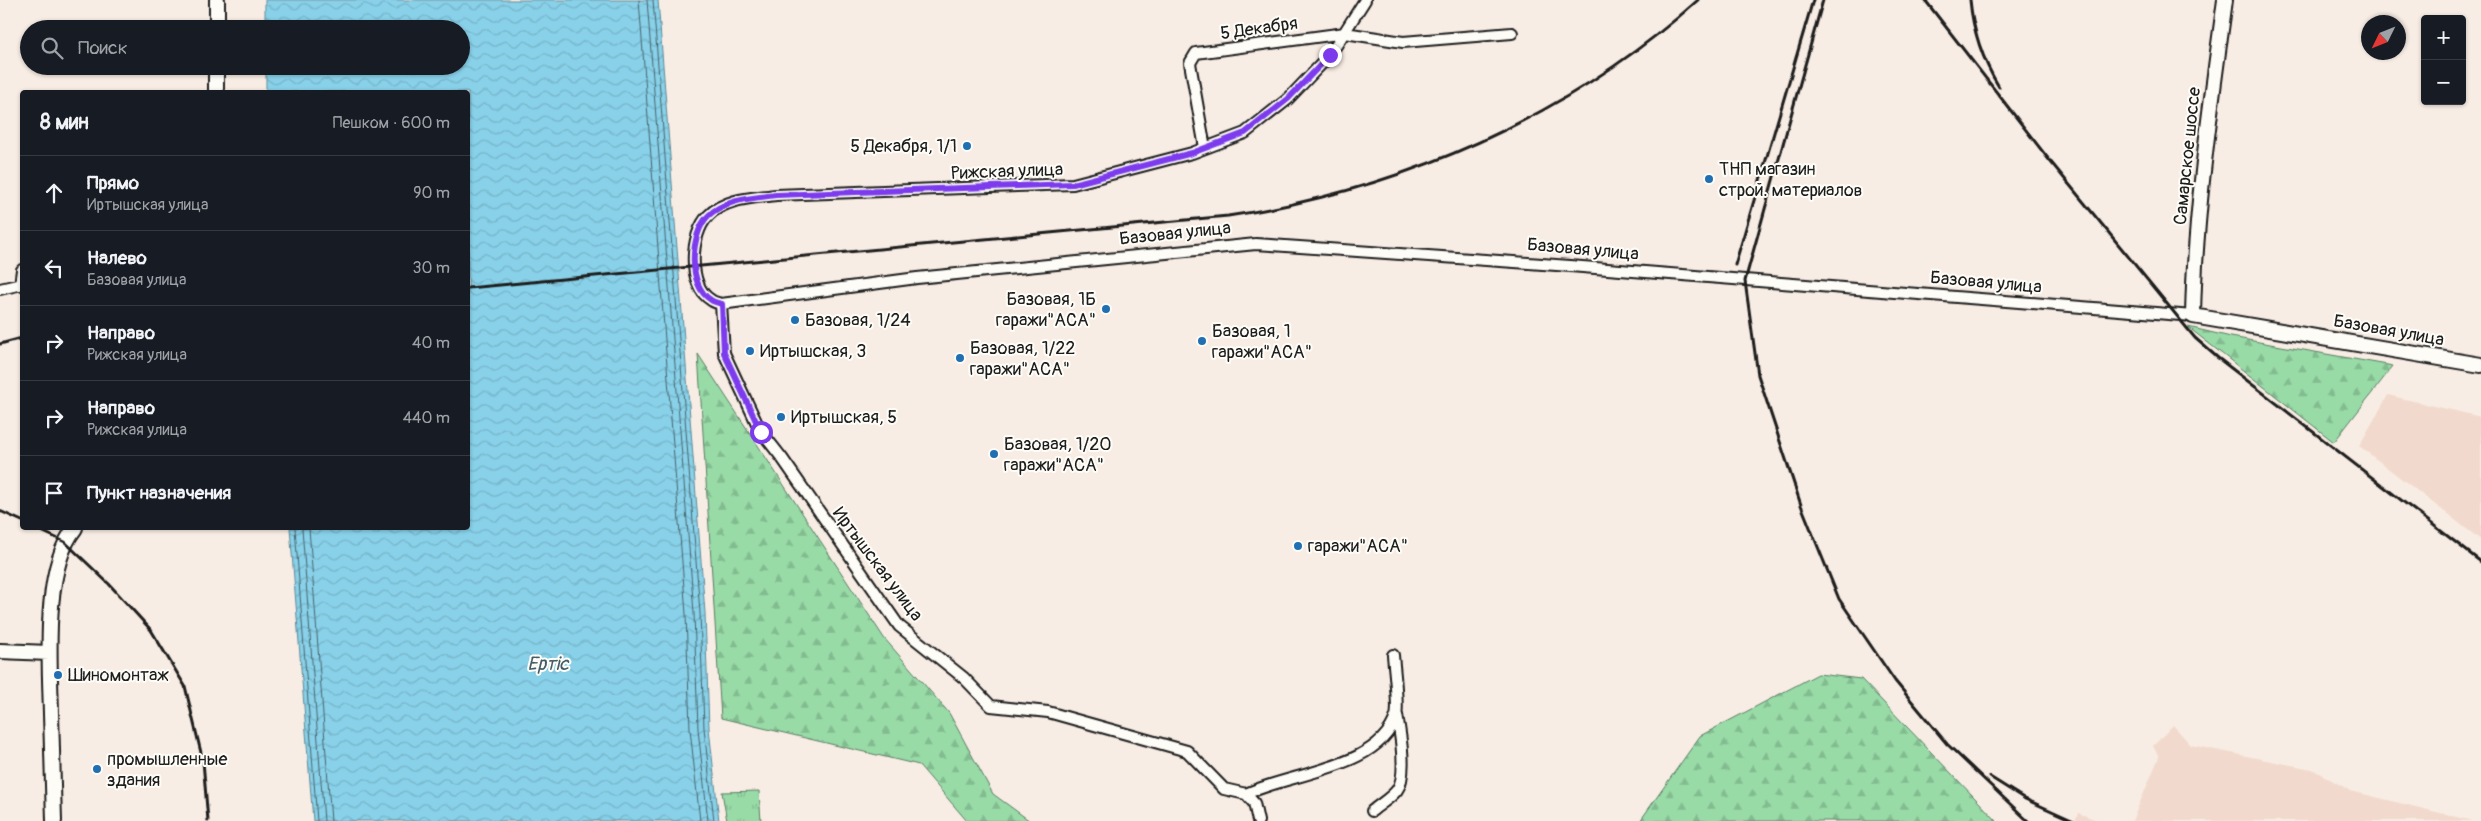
<!DOCTYPE html>
<html lang="ru">
<meta charset="utf-8">
<style>
body{margin:0;font-family:Pangolin,sans-serif;background:#242831;color:#f1f3f6}
.controls{position:absolute;right:15px;top:15px;display:grid;overflow:hidden;border-radius:5px;box-shadow:0 1px 4px #0004}
.controls button{width:45px;height:45px;display:grid;place-items:center;padding:0;border:0;border-bottom:1px solid #363941;background:#171b24;color:#f1f3f6;font:25px sans-serif}
.compass{position:absolute;left:2361px;top:15px;width:45px;height:45px;border-radius:50%;background:#171b24;box-shadow:0 1px 4px #0004;rotate:227deg}
.stop{position:absolute;width:15px;height:15px;margin:-11px;border:4px solid #7c3aed;border-radius:50%;background:#fff}
.stop.end{background:#7c3aed;border-color:#fff;box-shadow:0 1px 5px #0008}
.list{margin:0;padding:0;list-style:none}
h2{display:flex;justify-content:space-between;align-items:center;height:65px;margin:0;padding:0 20px;font-size:21px}
h2 small{font-size:16px;font-weight:400;color:#9ea1a6}
.list li{display:grid;grid-template-columns:32px 1fr auto;gap:15px;align-items:center;box-sizing:border-box;height:75px;padding:0 20px;border-top:1px solid #363941}
.list b{display:block;font-size:19px;white-space:nowrap}
.list p{margin:0;font-size:16px;white-space:nowrap;color:#9ea1a6}
.list em{font-size:16px;font-style:normal;color:#9ea1a6}
.icon{flex:none;width:28px;height:28px;fill:none;stroke:currentColor;stroke-width:2;stroke-linecap:round;stroke-linejoin:round}
.map{position:relative;flex:none;width:2481px;height:821px;overflow:hidden}
.search{position:absolute;background:#171b24;box-shadow:0 1px 4px #0004;left:20px;top:20px;width:450px;height:55px;display:flex;align-items:center;gap:12px;box-sizing:border-box;padding:0 18px;border-radius:28px;color:#9ea1a6;font-size:19px}
.panel{position:absolute;background:#171b24;box-shadow:0 1px 4px #0004;left:20px;top:90px;width:450px;height:440px;border-radius:5px}
.map>svg:first-child{display:block}
.built{fill:#f1dacd}
.forest{fill:url(#forest-firs);stroke:#5a7c62}
.park{fill:url(#park-tufts);stroke:#5a7c62}
.water{fill:url(#water-waves);stroke:#5d8997}
.lines{fill:none;stroke-linecap:round;stroke-linejoin:round}
.shore{stroke:#47646e;stroke-width:1}
.street-casing{stroke:#1c1c1c;stroke-width:14}
.secondary-casing{stroke:#1c1c1c;stroke-width:18}
.street{stroke:#fdfcf7;stroke-width:10}
.secondary{stroke:#fdfcf7;stroke-width:14}
.rail{stroke:#1c1c1c;stroke-width:3}
.route{stroke:#7c3aed;stroke-width:6}
.poi-dot{fill:#1f6fb2;stroke:#fdfcf7;stroke-width:2}
.labels{text-anchor:middle;stroke-width:4;stroke-linejoin:round;paint-order:stroke}
.street-label{font-size:18px;fill:#1c1c1c;stroke:#fdfcf7}
.poi-label{font-size:18px;fill:#1c1c1c;stroke:#fdfcf7;text-anchor:start}
.water-label{font-size:19px;font-style:italic;fill:#425b64;stroke:#fdfcf7}
</style>
<div class="map">
<svg width="2481" height="821" viewBox="0 0 2481 821">
<defs>
<pattern id="forest-firs" width="22" height="20" patternUnits="userSpaceOnUse" patternTransform="scale(1.25)"><rect width="22" height="20" fill="#98dba7"/><path d="M5 1l3.5 6h-7zM16 11l3.5 6h-7z" fill="#82bb8f"/></pattern>
<pattern id="park-tufts" width="24" height="20" patternUnits="userSpaceOnUse" patternTransform="scale(1.25)"><rect width="24" height="20" fill="#98dba7"/><path d="M3 7l-1-3M5 7V3M7 7l1-3M15 17l-1-3M17 17v-4M19 17l1-3" fill="none" stroke="#82bb8f"/></pattern>
<pattern id="water-waves" width="16" height="10" patternUnits="userSpaceOnUse" patternTransform="scale(1.25)"><rect width="16" height="10" fill="#88d1e9"/><path d="M0 5q4-4 8 0t8 0" fill="none" stroke="#75b3c7"/></pattern>
</defs>
<rect width="100%" height="100%" fill="#f8ede4"/>
<filter id="ink" filterUnits="userSpaceOnUse"><feTurbulence type="fractalNoise" baseFrequency=".02" numOctaves="2"/><feDisplacementMap in="SourceGraphic" scale="10" xChannelSelector="R" yChannelSelector="G"/><feConvolveMatrix kernelMatrix="1 2 1 2 8 2 1 2 1" color-interpolation-filters="sRGB"/></filter>
<g filter="url(#ink)">
<path class="built" d="M2388,395l93,22v123l-122,-94z
M2173,725l18,20 121,24 39,22 122,30h-341l27,-64 -6,-11z
M2078,813l22,8h-25z"/>
<path class="forest" d="M2188,327l43,10 162,29 -59,76z
M698,354l186,284 65,75 44,81 37,27h-63l-48,-56 -198,-47z
M1818,674l43,5 136,142h-357l60,-85z"/>
<path class="park" d="M759,791l2,30h-34l-5,-29z"/>
<path class="water" d="M265,0h393l47,613 4,115 10,93h-406l-23,-293h178v-436h-202v-26h195v-37h-196z"/>
<g class="lines">
<path class="shore" d="M639,0l47,614 4,115 10,92
M647,0l47,613 4,116 10,92
M653,0l47,613 4,115 10,93
M295,528l22,293
M302,528l22,293
M309,528l22,293"/>
<g class="street-casing">
<path id="street" d="M1365,0l-35,55 -42,44 -43,34 -53,20 -119,31 -297,11c-22,3 -51,3 -68,21 -18,18 -21,70 3,84 2,2 7,3 10,4l196,-26 339,-34 314,22 623,50
M1205,148l-15,-85 6,-10 149,-20 58,9 109,-9
M20,285l2,-15
M0,289l22,-5
M721,304l3,49 36,77 22,28 117,168 65,52 27,28 57,6 139,39 37,38 22,5 8,9 4,18
M1246,794c43,-21 134,-25 150,-78 3,-10 -2,-48 -3,-61
M1372,811c8,-7 19,-13 25,-21 11,-15 3,-58 0,-75"/>
</g>
<g class="secondary-casing">
<path id="secondary" d="M2225,0c-14,105 -30,210 -32,316l288,49
M217,29v-29
M216,92v-26
M0,651l49,2
M54,821c-1,-36 -2,-71 -3,-107 -1,-51 -9,-145 24,-186"/>
</g>
<use href="#street" class="street"/>
<use href="#secondary" class="secondary"/>
<path class="rail" d="M1823,0l-78,281 13,94 43,130 38,94 56,82 52,63 81,77
M1925,0l125,161 145,177 23,20 263,204
M1970,0c3,32 12,59 29,87
M1735,265l78,-265
M468,288l760,-72c173,-26 340,-99 470,-216
M0,344l22,-6
M0,511l22,10
M35,528l30,14 44,42 42,46 34,56 18,75 5,60
M1990,777l35,22 49,22"/>
</g>
</g>
<g class="lines" filter="url(#ink)">
<path class="route" d="M761,432l-37,-79 -2,-49c-4,-1 -9,-2 -11,-4 -24,-14 -21,-66 -3,-84 17,-17 46,-18 68,-21l297,-11 119,-31 53,-20 43,-34 42,-44"/>
</g>
<g class="poi-dot">
<circle cx="967" cy="146" r="5"/>
<circle cx="1709" cy="179" r="5"/>
<circle cx="1106" cy="309" r="5"/>
<circle cx="795" cy="320" r="5"/>
<circle cx="1202" cy="341" r="5"/>
<circle cx="750" cy="351" r="5"/>
<circle cx="960" cy="358" r="5"/>
<circle cx="781" cy="417" r="5"/>
<circle cx="994" cy="454" r="5"/>
<circle cx="1298" cy="546" r="5"/>
<circle cx="58" cy="675" r="5"/>
<circle cx="97" cy="769" r="5"/>
</g>
<g class="labels">
<g class="street-label">
<text transform="translate(1259 28) rotate(-8)" y="6">5 Декабря</text>
<text transform="translate(2187 156) rotate(-84)" y="6">Самарское шоссе</text>
<text transform="translate(1007 171) rotate(-2)" y="6">Рижская улица</text>
<text transform="translate(1175 233) rotate(-6)" y="6">Базовая улица</text>
<text transform="translate(1583 249) rotate(5)" y="6">Базовая улица</text>
<text transform="translate(1986 282) rotate(5)" y="6">Базовая улица</text>
<text transform="translate(2389 330) rotate(10)" y="6">Базовая улица</text>
<text transform="translate(878 564) rotate(53)" y="6">Иртышская улица</text>
</g>
<g class="poi-label">
<text x="957" y="152" text-anchor="end">5 Декабря, 1/1</text>
<text x="1719" y="175">ТНП магазин<tspan x="1719" dy="21">строй. материалов</tspan></text>
<text x="1096" y="305" text-anchor="end">Базовая, 1Б<tspan x="1096" dy="21">гаражи"ACА"</tspan></text>
<text x="805" y="326">Базовая, 1/24</text>
<text x="1212" y="337">Базовая, 1<tspan x="1212" dy="21">гаражи"ACА"</tspan></text>
<text x="970" y="354">Базовая, 1/22<tspan x="970" dy="21">гаражи"ACА"</tspan></text>
<text x="760" y="357">Иртышская, 3</text>
<text x="791" y="423">Иртышская, 5</text>
<text x="1004" y="450">Базовая, 1/20<tspan x="1004" dy="21">гаражи"ACА"</tspan></text>
<text x="1308" y="552">гаражи"ACА"</text>
<text x="68" y="681">Шиномонтаж</text>
<text x="107" y="765">промышленные<tspan x="107" dy="21">здания</tspan></text>
</g>
<g class="water-label">
<text x="548" y="670">Ертіс</text>
</g>
</g>
</svg>
<div class="controls">
<button>+</button>
<button>−</button>
</div>
<svg class="compass" viewBox="-18 -18 36 36"><path d="M0-13l5 13h-10z" fill="#e53935"/><path d="M0 13l5-13h-10z" fill="#9ea1a6"/></svg>
<div class="stop" style="left:761px;top:432px"></div>
<div class="stop end" style="left:1330px;top:55px"></div>
<div class="search"><svg class="icon" aria-label="search" viewBox="0 0 24 24"><circle cx="10" cy="10" r="6"/><path d="M15 15l6 6"/></svg>Поиск</div>
<section class="panel">
<h2>8 мин<small>Пешком · 600 m</small></h2>
<ul class="list">
<li><svg class="icon" aria-label="ahead" viewBox="0 0 24 24"><path d="M12 20V5M6 11l6-6 6 6"/></svg><div><b>Прямо</b><p>Иртышская улица</p></div><em>90 m</em></li>
<li><svg class="icon" aria-label="left" viewBox="0 0 24 24"><path d="M17 20v-9H6M10 6l-5 5 5 5"/></svg><div><b>Налево</b><p>Базовая улица</p></div><em>30 m</em></li>
<li><svg class="icon" aria-label="right" viewBox="0 0 24 24"><path d="M7 20v-9h11M14 6l5 5-5 5"/></svg><div><b>Направо</b><p>Рижская улица</p></div><em>40 m</em></li>
<li><svg class="icon" aria-label="right" viewBox="0 0 24 24"><path d="M7 20v-9h11M14 6l5 5-5 5"/></svg><div><b>Направо</b><p>Рижская улица</p></div><em>440 m</em></li>
<li><svg class="icon" aria-label="arrive" viewBox="0 0 24 24"><path d="M6 21V4h12l-3 4 3 4H6"/></svg><div><b>Пункт назначения</b></div></li>
</ul>
</section>
</div>
